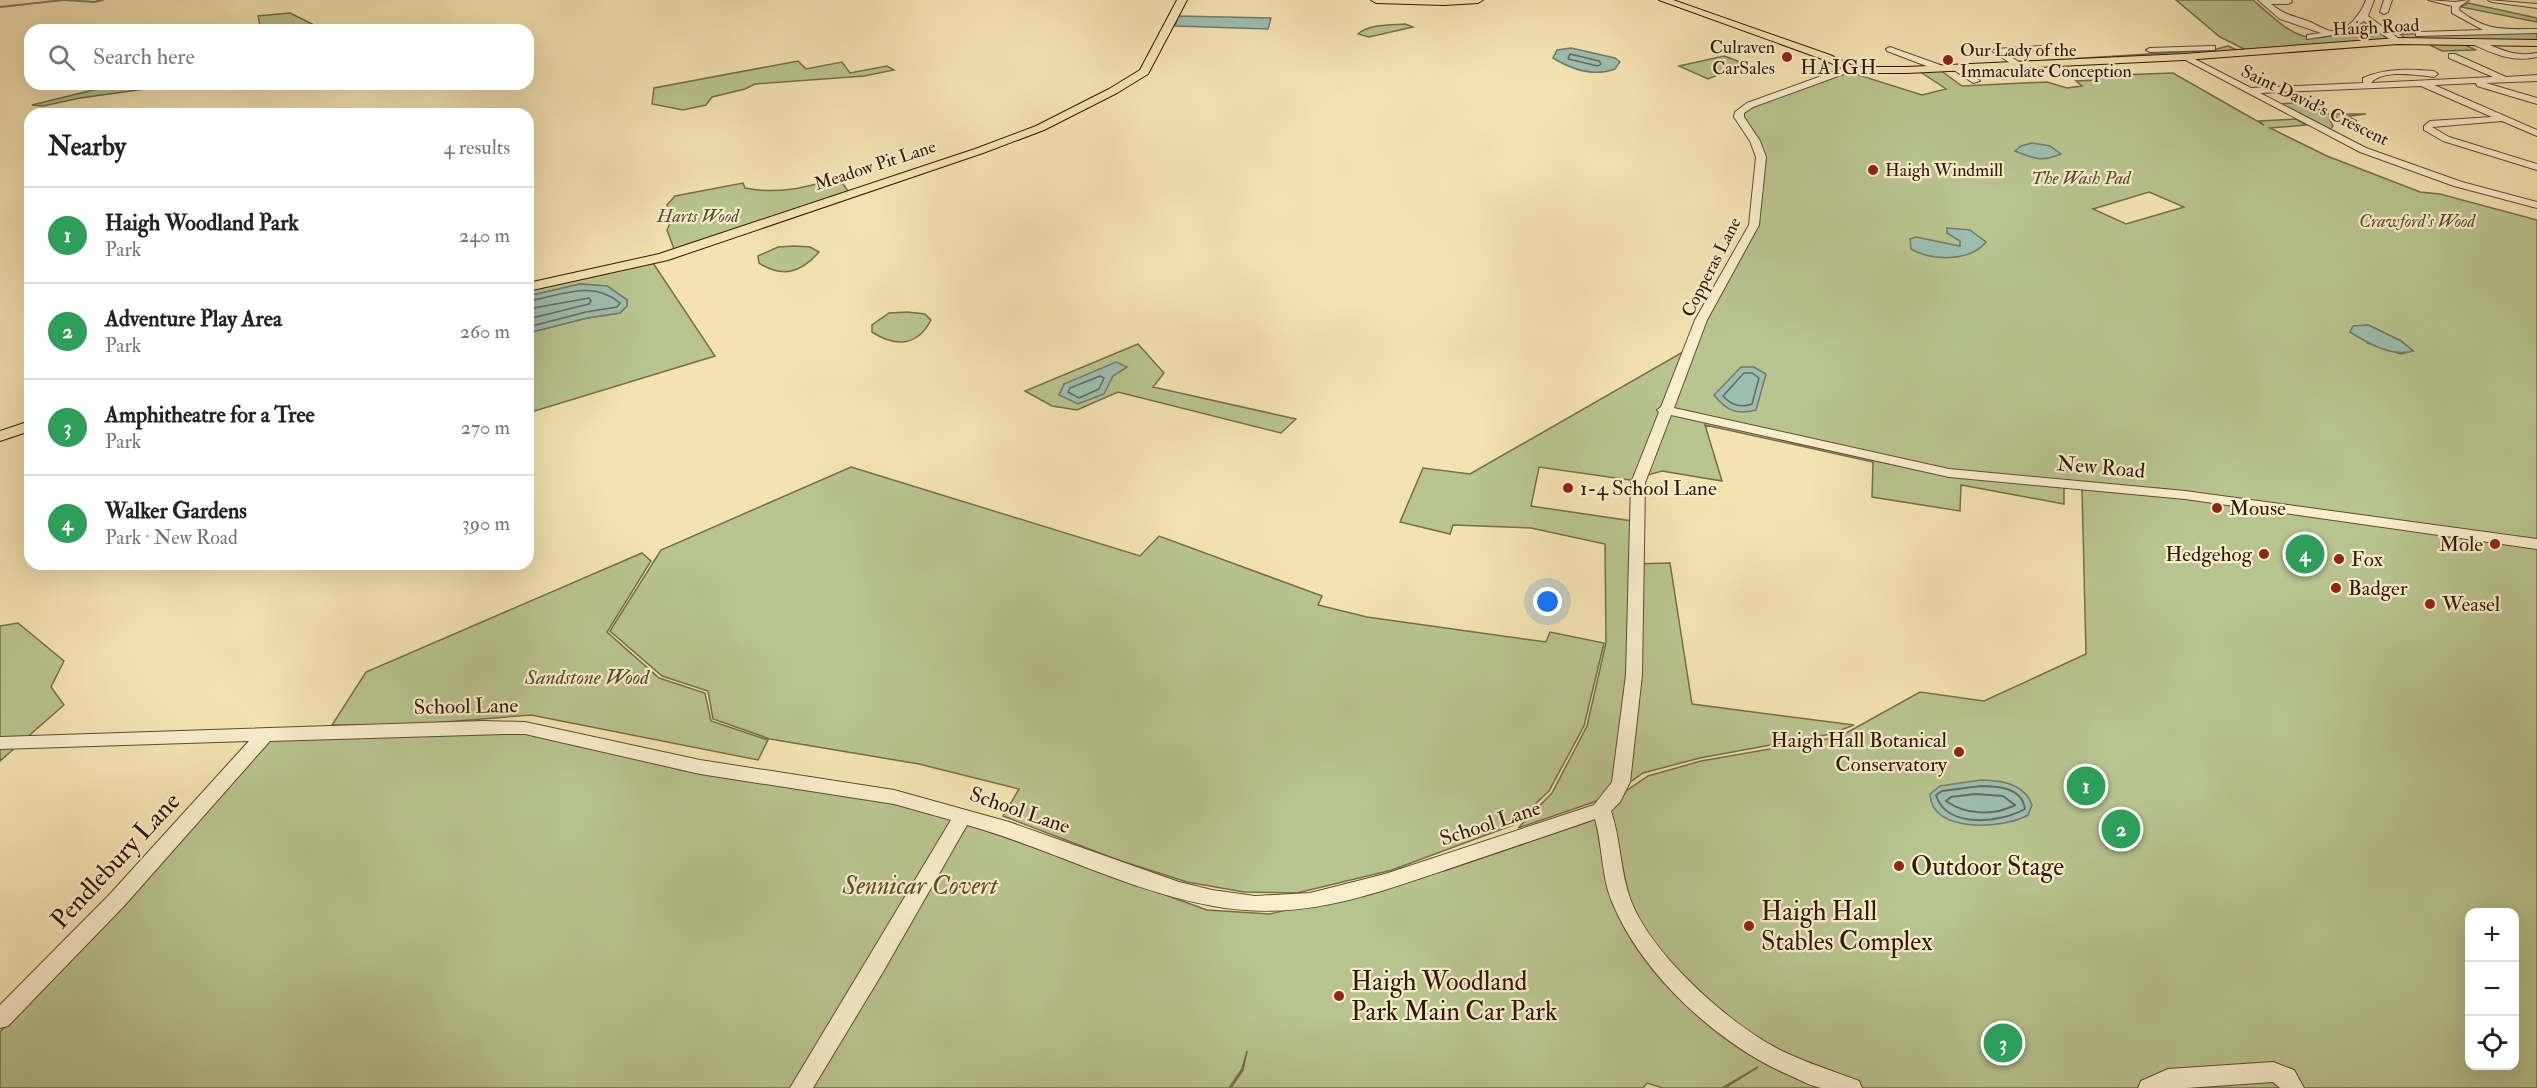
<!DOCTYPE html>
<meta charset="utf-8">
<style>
body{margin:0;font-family:"IM FELL Double Pica",serif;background:#f6f6f6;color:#222}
.controls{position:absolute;right:18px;bottom:18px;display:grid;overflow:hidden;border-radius:12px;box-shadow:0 6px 24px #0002}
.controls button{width:54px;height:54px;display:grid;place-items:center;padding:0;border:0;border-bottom:2px solid #e0e0e0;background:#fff;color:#222;font:30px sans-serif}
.you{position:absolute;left:1548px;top:602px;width:21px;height:21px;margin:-15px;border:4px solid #fff;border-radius:50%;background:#1a73e8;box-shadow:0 0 0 9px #1a73e833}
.badge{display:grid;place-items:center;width:39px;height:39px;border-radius:50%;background:#7c3aed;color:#fff;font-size:20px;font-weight:700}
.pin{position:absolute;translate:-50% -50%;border:3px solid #fff;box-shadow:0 2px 6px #0006}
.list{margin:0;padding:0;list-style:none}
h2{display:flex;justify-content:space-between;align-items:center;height:78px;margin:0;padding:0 24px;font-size:26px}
h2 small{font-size:20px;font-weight:400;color:#767676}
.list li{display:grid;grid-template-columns:39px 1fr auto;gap:18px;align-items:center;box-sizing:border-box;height:96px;padding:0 24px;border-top:2px solid #e0e0e0}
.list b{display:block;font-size:22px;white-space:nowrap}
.list p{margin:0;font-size:20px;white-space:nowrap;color:#767676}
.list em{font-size:20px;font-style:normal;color:#767676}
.icon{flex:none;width:33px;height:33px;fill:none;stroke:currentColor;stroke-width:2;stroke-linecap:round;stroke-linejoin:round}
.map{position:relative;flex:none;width:2537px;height:1088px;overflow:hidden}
.search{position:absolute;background:#fff;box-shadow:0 6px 24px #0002;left:24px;top:24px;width:510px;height:66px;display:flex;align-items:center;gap:15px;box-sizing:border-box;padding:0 21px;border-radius:18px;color:#767676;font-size:22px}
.panel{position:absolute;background:#fff;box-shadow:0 6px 24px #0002;left:24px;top:108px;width:510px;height:462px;border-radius:18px}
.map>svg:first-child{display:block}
.green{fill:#b8c48e;stroke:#756e48;stroke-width:1.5;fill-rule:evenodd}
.water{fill:#9cbeb0;stroke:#727b6b;stroke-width:1.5}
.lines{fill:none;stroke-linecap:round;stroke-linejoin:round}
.shore-far1{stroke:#676a5a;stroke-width:1.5}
.shore{stroke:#676a5a;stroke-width:2}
.stream{stroke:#727b6b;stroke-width:2}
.minor-casing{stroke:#624a2e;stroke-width:2}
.major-casing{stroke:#321703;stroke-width:2}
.minor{fill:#f8edcc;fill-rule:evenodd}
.major{fill:#f4e3b1;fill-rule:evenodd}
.poi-dot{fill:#8f2418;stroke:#f8edcc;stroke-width:2}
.labels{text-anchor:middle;stroke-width:4.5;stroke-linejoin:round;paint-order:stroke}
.far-street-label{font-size:18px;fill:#321703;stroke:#f8edcc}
.far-poi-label{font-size:18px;fill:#321703;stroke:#f8edcc;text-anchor:start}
.far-park-label{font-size:18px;font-style:italic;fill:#5a4b2d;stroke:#f8edcc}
.far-quarter-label{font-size:20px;letter-spacing:1.5px;fill:#321703;stroke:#f8edcc}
.street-label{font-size:21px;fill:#321703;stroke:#f8edcc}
.poi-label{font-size:21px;fill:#321703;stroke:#f8edcc;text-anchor:start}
.park-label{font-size:21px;font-style:italic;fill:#5a4b2d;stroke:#f8edcc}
.near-street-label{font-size:26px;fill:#321703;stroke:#f8edcc}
.near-poi-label{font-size:26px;fill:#321703;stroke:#f8edcc;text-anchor:start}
.near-park-label{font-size:26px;font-style:italic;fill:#5a4b2d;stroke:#f8edcc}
</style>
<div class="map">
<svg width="2537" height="1088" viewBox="0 0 2537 1088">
<rect width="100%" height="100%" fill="#f4e3b1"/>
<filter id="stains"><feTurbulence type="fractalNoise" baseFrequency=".00333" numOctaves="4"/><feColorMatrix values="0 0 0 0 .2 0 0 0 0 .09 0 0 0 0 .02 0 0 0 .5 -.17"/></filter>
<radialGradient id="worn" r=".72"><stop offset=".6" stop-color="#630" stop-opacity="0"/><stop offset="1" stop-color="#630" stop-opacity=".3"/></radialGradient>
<path class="green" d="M2176,0h77c43,38 55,51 109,22l29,18 -143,11 -28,-14z
M2468,3l69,15v4l-76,-15z
M290,13l28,14 14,3h-71l-3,-14z
M1405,24l8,3 -44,10 -11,-3c11,-10 33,-9 47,-10z
M2537,31v12l-81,-2 20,9 -34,1 -18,-9 -16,-2 -8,-6z
M2228,46l13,6 -222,10 194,-12z
M1724,56l22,8 -38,15 -29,-13z
M798,61l8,8 36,-7 8,11 37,-7 7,4 -30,6 -109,8 -10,5 -33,8 -6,8 -23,5 -31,-6 2,-16z
M1940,70l22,16 85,-4 20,6 15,-2 -6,-5 21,-1 -6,-4 82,-3 91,52 -5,-4 37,-2 10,6 -36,3 57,28 93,36 20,2 97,26v320l-371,-51 -102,-7v22l-103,-19 -1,26 -88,-14 1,-35 -168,-37 17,56 -60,-10 -32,9 -91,-13 -8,39 101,15 -3,43 41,-1 22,141 162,21 -23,9 -131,24 -57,15 -24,17 -25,12 -76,26 34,-35 35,-67 19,-83 -1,-99 -74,-16 -78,-3 -3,9 -50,-12 23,-54 47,6 220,-126 64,-123 7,-68 -22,-40 12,-12 98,-33 73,23 24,-6 -27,-18zM2149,192l35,15 -58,17 -33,-15zM2368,325l33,16 12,10 -12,3 -34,-11z
M118,84h64l-102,14 -37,8 -11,-1z
M2305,102l22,12h39l-24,3h7l8,4 -25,1 4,-5h-2l-4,3 3,6 -4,5 -50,-27z
M839,178l9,13 -174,58 -7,-19 5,-11 -5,-14 8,-9 68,-13 2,5c34,7 62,-1 94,-10z
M794,246l16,1 9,5c-18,21 -37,26 -60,11l-1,-7 20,-9z
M651,260l64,96 -187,57v-51l4,-4 -1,-10 -3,-1v-14l59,-15 33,-5 7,-7v-6l-20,-14 -27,-2 -52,12v-9z
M907,312l18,2 6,6c-14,27 -36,27 -59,12v-7l17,-12z
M1138,344l26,29 -11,14 143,32 -15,14 -163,-41 -41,18 -25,-4 -27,-15z
M851,467l289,89 19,-20 163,60 -4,9 49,12 179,25 4,-10 54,11 -20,83 -35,65 -36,34 -121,45 -95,23 -53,-1 -57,-10 -69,-22 -115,-44 16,-27 -100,-25 -149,-25 -57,-20 -5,-28 -46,-15 -52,-45 51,-81z
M2082,489l129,12 326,45v542h-812l33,-21 -36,21h-59l-16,-5 -4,5h-412l12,-18 4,-19 -5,18 -13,19h-1229v-56l269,-292 220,-8 41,2 38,6 113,30 155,23 124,23 114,46 133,48 63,4 177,-44 138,-47 22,-11 13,-17 28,-19 53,-15 138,-24 81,-45 64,9 102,-47zM2470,912h44v154h-44z
M642,553l9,8 -44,71 52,46 46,15 6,28 57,19 -10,20 -227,-45 -123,10h-76l34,-53z
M18,623l46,38 -13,26 13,18 -64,56v-135z"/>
<path class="water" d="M1178,16l93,2 -3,11 -93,-3z
M1571,48l44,10 5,4 -5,7c-21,8 -44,0 -62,-11l4,-8z
M2032,143l18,3 11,8c-19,8 -27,5 -46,-3l6,-5z
M1947,228l23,2 16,12c-16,20 -54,19 -75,7l-1,-10 6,-2 44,9v-5l-13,-8z
M580,284l27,2 20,14v6l-7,7 -33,5 -59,15v-37z
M2368,325l33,16 12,10c-21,6 -44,-7 -63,-19l3,-6z
M1116,362l11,5 -14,9 -9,18 -26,10 -19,-9 5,-11z
M1741,367h13l12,7 -10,36c-20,5 -29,1 -42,-15z
M1981,780c20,0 44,4 51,25l-4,10c-24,14 -97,19 -98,-21l10,-8z"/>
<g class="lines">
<path class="shore-far1" d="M1570,54l29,7 2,3 -3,2 -30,-7z
M528,301c32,-5 64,-22 92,2l-3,4 -31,5 -58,15
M528,309l61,-11 2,3 -2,3 -61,15
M1744,373h8l7,5 -7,26c-11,4 -21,1 -29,-8z
M1100,376l4,2 -5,11 -20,9 -11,-6 2,-4z"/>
<path class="shore" d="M1981,786c18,0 41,2 44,23 -25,14 -79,20 -89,-14l6,-4z
M1975,794l28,2 12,9c-21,11 -50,10 -69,-4l5,-4z"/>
<path class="stream" d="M65,0l29,2 9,-2
M0,7l63,-7"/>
<g class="minor-casing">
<path id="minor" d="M2258,0h33l1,2 -4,2h-17c16,12 20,11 37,17 7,3 15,8 22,10 18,2 31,-18 36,-31h8l-6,16 34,25 -7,2 -31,-22 -19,12 -38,6v-4l14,-2 -41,-14z
M2384,0h8l-4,12 -4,2 -4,-2z
M2428,0l27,2 14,-2 -9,6 -1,4c28,22 45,19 78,19v4l-121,3v-4h3l64,-2 -31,-17v-7z
M2488,0l49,4v4l-45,-6z
M2473,39c22,7 39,19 64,14v4c-25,6 -45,-4 -67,-14v-4z
M2041,46v4h-3l-33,3 14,9 1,2 -4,3 -24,-16 4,-2z
M2212,46h3v4l-65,2 -4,-2 4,-2z
M1890,47l53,19 1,2 -7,2 -50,-19 -1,-2z
M2449,54h6l51,23 31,-2v6l-51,2 51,15v6l-60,-18 -1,-3 -42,2 103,45v6l-35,-15 -70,6 17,10 88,27v6l-94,-29 -19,-11v-4l6,-5 62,-4 -71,-31 -161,7 106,55 96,34 75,20v6l-83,-22 -94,-34 -180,-95 7,-2 64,33 112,-5v-5c23,-10 46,-9 71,-7l4,3 -4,3c-17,-2 -52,-8 -63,6l122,-6 -44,-19z
M1849,66l4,3 -1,2 -99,36 -9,6v4l16,24 6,16 -7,68 -52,95 -33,88 275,61 236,22 352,48v10l-352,-50 -236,-22 -278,-62 -26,68 -3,192 -12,107 -10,20 -9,9c10,29 9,61 20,90 21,54 99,124 151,150 25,12 51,20 77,30l3,7c-13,0 -28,0 -41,0 -10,-2 -21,-8 -30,-12 -71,-30 -148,-100 -178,-172 -12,-27 -10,-57 -18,-85 -49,17 -98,33 -147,50 -80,27 -149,53 -235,37 -85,-15 -163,-58 -246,-81l-84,147 -70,116h-23l161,-268 -57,-16 -194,-30 -175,-40h-21l-234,7 -146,165 -116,120 -8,2v-23l110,-111 139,-153 -249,8v-12l483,-16 42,1 175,38 194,30 115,32 170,60 33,8 43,6 55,-3 75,-19 209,-69 18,-23 14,-107 5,-192 28,-71 -2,-2 4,-3 34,-87 54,-95 7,-68 -6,-16 -16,-24 1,-5 12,-9z
M1954,66h6l20,15 -7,2 -19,-13z
M2273,1062l21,8 10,18h-24l-7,-6 -87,6h-48l3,-7 27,-12z"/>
</g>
<g class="major-casing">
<path id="major" d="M1177,0h10l-39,74 -31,19 -73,37 -61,23 -315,107 -140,31v-8l131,-29 316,-105 61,-23 73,-37 31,-19z
M1371,0h112l-5,3 -34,2 -68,-2z
M1659,0h14l157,55 25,12h52l277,-13 214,-16 139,2v6l-139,-2 -214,16 -277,13h-54l-31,-14z
M30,421v10l-30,10v-10z"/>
</g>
<use href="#minor" class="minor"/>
<use href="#major" class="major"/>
</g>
<g class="poi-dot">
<circle cx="1787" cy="57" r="6"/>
<circle cx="1948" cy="60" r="6"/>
<circle cx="1873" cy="170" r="6"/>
<circle cx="1568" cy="488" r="6"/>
<circle cx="2217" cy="508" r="6"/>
<circle cx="2495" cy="544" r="6"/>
<circle cx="2264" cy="554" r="6"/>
<circle cx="2339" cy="559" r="6"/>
<circle cx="2336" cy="588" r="6"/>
<circle cx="2430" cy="604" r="6"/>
<circle cx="1959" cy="752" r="6"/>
<circle cx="1899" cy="866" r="6"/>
<circle cx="1749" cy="926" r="6"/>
<circle cx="1339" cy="996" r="6"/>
</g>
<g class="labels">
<g class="far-street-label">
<text transform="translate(2376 27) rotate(-3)" y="6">Haigh Road</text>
<text transform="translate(2315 105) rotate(26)" y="6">Saint David's Crescent</text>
<text transform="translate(875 165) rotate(-18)" y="6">Meadow Pit Lane</text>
<text transform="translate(1711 267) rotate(-63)" y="6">Copperas Lane</text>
</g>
<g class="far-poi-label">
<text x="1775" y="53" text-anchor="end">Culraven<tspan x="1775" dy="21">CarSales</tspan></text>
<text x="1960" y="56">Our Lady of the<tspan x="1960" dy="21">Immaculate Conception</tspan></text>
<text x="1885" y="176">Haigh Windmill</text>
</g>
<g class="far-park-label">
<text x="2081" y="184">The Wash Pad</text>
<text x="698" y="222">Harts Wood</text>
<text x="2417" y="227">Crawford's Wood</text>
</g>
<g class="far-quarter-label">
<text x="1839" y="74">HAIGH</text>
</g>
<g class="street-label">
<text transform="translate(2101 467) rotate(5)" y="7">New Road</text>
<text transform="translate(466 706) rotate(-1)" y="7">School Lane</text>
<text transform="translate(1020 810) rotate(19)" y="7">School Lane</text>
<text transform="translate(1490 823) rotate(-18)" y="7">School Lane</text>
</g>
<g class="poi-label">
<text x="1580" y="495">1-4 School Lane</text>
<text x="2229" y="515">Mouse</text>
<text x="2483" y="551" text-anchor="end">Mole</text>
<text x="2252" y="561" text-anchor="end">Hedgehog</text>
<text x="2351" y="566">Fox</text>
<text x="2348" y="595">Badger</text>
<text x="2442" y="611">Weasel</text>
<text x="1947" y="747" text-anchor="end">Haigh Hall Botanical<tspan x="1947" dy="24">Conservatory</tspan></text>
</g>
<g class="park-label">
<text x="587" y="684">Sandstone Wood</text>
</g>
<g class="near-street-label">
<text transform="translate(115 860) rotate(-47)" y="9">Pendlebury Lane</text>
</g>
<g class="near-poi-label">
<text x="1911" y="875">Outdoor Stage</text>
<text x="1761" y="920">Haigh Hall<tspan x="1761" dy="30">Stables Complex</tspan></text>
<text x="1351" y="990">Haigh Woodland<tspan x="1351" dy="30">Park Main Car Park</tspan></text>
</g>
<g class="near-park-label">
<text x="920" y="894">Sennicar Covert</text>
</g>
</g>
<rect width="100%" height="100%" filter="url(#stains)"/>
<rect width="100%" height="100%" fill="url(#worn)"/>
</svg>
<div class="controls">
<button>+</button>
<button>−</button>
<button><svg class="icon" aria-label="locate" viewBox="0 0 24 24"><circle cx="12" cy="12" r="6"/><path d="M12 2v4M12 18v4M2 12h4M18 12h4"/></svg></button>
</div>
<div class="you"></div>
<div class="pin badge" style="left:2086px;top:786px;background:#2e9e5b">1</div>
<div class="pin badge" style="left:2121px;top:829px;background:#2e9e5b">2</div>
<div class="pin badge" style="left:2003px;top:1043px;background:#2e9e5b">3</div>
<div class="pin badge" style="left:2305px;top:554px;background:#2e9e5b">4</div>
<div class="search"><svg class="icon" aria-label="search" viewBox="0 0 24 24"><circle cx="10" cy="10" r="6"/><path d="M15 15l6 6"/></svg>Search here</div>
<section class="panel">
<h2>Nearby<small>4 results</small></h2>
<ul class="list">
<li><span class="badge" style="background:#2e9e5b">1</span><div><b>Haigh Woodland Park</b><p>Park</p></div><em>240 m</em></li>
<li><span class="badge" style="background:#2e9e5b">2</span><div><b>Adventure Play Area</b><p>Park</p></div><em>260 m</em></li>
<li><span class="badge" style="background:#2e9e5b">3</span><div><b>Amphitheatre for a Tree</b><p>Park</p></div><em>270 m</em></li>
<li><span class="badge" style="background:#2e9e5b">4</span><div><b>Walker Gardens</b><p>Park · New Road</p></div><em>390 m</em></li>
</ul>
</section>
</div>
